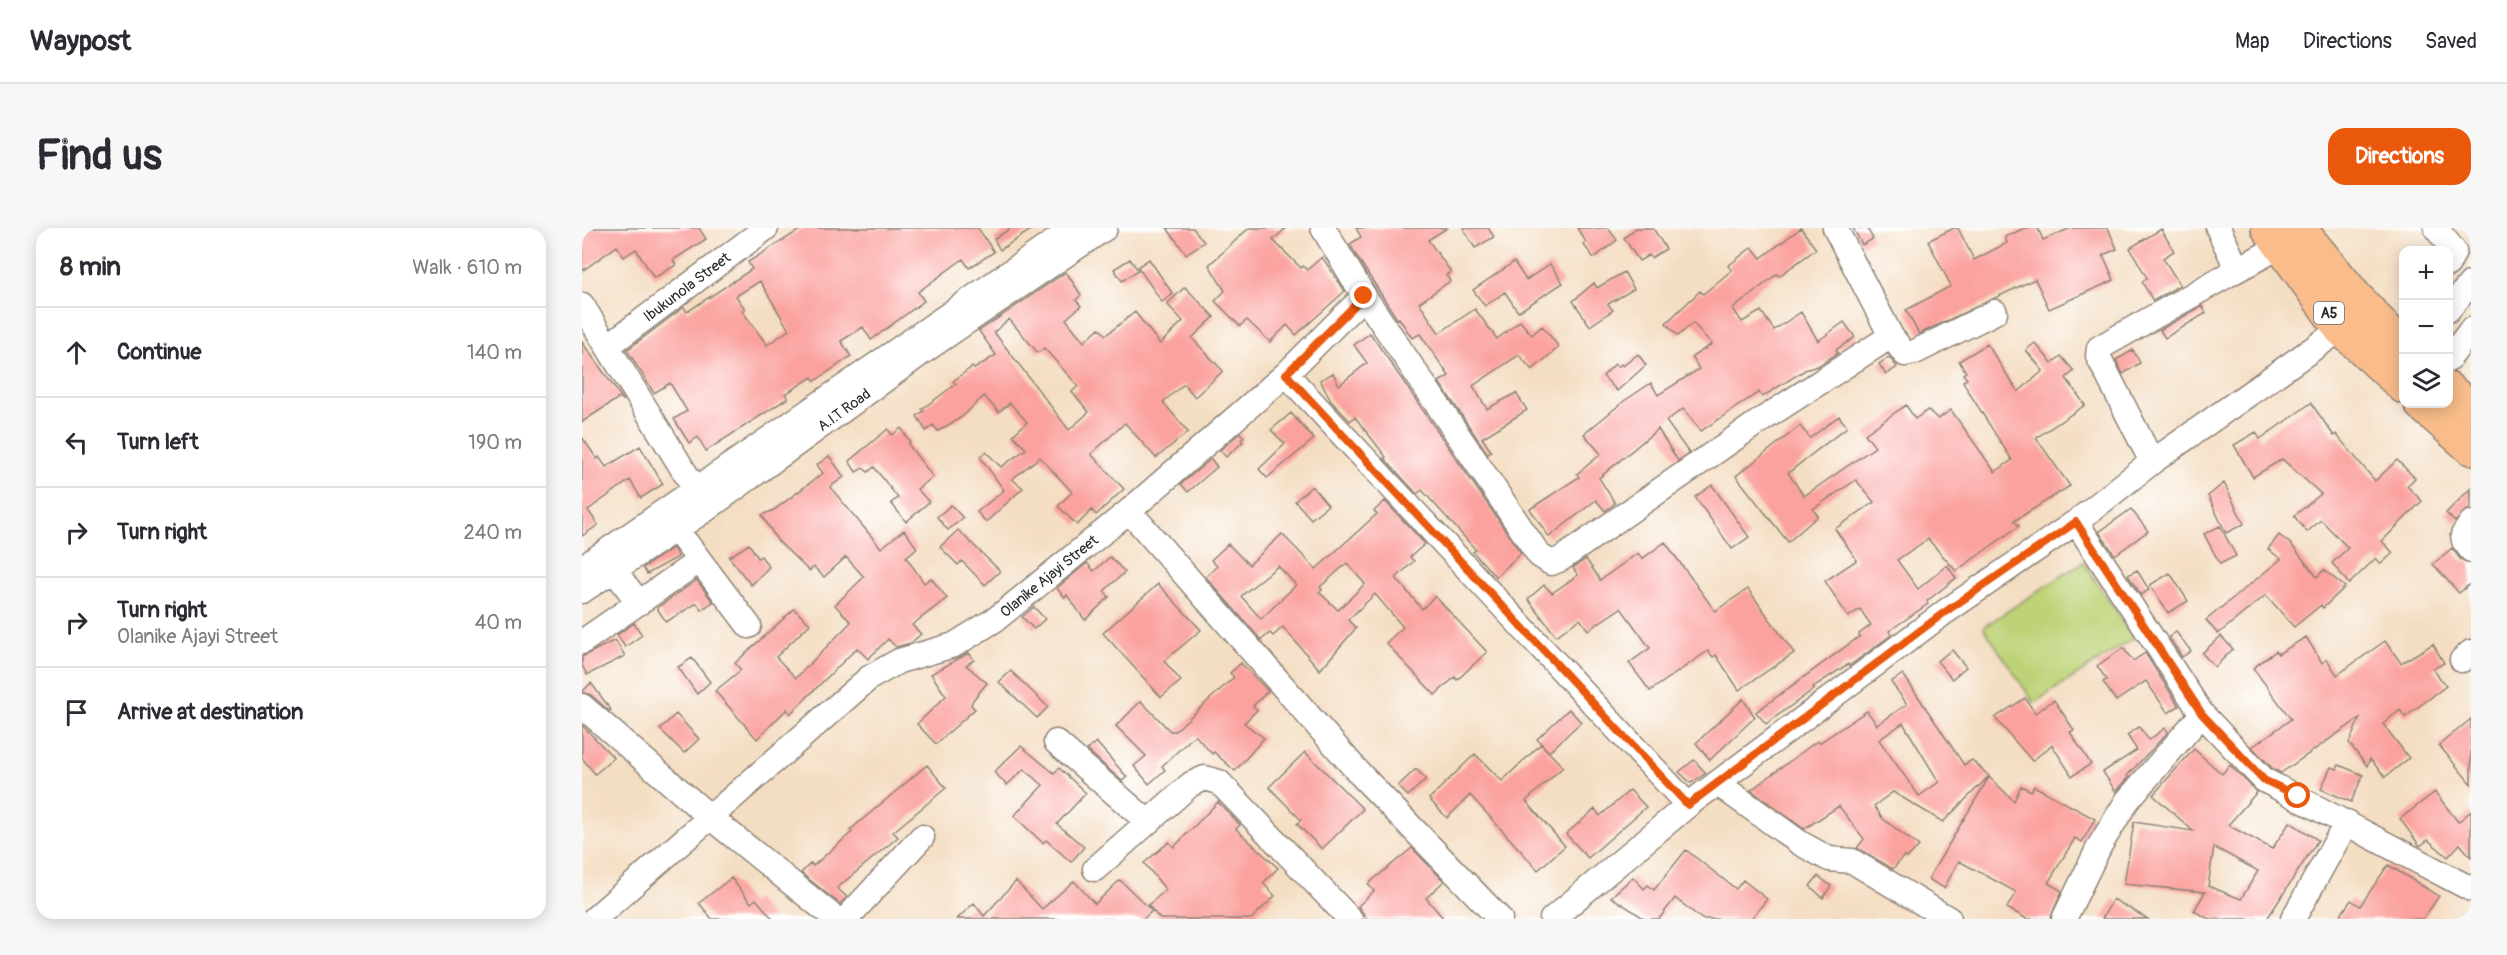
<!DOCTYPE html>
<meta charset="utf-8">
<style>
body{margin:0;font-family:Pangolin,sans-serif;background:#f7f7f7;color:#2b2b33}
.controls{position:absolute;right:18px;top:18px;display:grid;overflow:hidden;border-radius:12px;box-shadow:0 3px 15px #0003}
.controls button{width:54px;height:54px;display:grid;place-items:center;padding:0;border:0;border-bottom:2px solid #e1e1e2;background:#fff;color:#2b2b33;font:30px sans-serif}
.stop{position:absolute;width:18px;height:18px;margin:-14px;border:4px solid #ea580c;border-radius:50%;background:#fff}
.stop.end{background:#ea580c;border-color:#fff;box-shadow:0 2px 6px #0008}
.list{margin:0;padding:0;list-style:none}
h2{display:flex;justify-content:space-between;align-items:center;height:78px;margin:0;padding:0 24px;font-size:26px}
h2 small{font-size:20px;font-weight:400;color:#7c7c81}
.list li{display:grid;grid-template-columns:39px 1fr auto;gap:18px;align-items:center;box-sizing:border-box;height:90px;padding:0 24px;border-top:2px solid #e1e1e2}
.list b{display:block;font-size:22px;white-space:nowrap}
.list p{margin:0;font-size:20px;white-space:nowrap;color:#7c7c81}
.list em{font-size:20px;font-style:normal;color:#7c7c81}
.icon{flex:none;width:33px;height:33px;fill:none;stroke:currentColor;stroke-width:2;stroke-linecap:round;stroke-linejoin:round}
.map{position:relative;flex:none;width:1889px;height:691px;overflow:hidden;border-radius:18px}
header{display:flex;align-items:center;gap:36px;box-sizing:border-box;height:84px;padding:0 30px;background:#fff;border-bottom:2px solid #e1e1e2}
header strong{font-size:28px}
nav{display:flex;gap:33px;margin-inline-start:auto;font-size:21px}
.intro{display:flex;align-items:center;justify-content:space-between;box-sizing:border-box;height:144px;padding:0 36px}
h1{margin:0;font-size:42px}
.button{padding:15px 27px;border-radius:18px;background:#ea580c;color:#fff;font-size:21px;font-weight:700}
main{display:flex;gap:36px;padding:0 36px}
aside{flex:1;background:#fff;border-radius:18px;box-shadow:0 3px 15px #0003}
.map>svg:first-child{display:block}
.green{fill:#bed377;stroke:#747f51;stroke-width:1.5}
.building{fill:#fba19e;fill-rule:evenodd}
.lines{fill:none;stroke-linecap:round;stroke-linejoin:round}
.minor-casing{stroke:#908477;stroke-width:27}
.highway-casing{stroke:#908477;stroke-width:36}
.minor{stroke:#fff;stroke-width:24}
.highway{stroke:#f9bc8a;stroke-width:33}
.route{stroke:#ea580c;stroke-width:8}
.labels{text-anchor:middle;stroke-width:4.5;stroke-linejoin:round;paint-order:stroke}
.shield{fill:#fff;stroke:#6b6b6b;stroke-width:1.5}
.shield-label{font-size:14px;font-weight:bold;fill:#2b2b2b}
.street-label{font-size:15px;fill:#2b2b2b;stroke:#fff}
</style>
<header>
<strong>Waypost</strong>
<nav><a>Map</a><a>Directions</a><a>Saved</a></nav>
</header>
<div class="intro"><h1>Find us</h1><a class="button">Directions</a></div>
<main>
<aside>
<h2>8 min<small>Walk · 610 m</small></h2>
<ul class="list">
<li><svg class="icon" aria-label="ahead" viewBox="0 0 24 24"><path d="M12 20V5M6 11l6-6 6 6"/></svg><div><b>Continue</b></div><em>140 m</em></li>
<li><svg class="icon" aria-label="left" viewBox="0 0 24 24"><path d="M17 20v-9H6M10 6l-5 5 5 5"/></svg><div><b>Turn left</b></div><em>190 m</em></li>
<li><svg class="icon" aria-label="right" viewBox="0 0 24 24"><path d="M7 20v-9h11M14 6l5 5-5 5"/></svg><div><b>Turn right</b></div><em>240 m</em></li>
<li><svg class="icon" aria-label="right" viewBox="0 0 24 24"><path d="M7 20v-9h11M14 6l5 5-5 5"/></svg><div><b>Turn right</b><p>Olanike Ajayi Street</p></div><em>40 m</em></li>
<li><svg class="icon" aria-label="arrive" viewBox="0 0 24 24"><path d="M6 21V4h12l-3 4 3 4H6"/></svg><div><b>Arrive at destination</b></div></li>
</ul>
</aside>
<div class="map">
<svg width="1889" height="691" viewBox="0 0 1889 691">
<rect width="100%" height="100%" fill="#fff"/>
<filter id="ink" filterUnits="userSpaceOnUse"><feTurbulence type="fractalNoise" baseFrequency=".0167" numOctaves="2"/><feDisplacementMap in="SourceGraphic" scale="12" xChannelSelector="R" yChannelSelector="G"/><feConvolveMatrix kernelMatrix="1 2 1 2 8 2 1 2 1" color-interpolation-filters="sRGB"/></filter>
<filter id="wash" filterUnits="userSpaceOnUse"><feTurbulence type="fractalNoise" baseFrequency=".008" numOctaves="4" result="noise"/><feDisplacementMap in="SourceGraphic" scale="24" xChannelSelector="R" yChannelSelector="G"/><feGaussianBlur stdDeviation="1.35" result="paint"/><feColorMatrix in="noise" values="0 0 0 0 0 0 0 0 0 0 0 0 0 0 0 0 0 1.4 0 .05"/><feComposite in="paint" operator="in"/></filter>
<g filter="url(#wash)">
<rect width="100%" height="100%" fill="#f4dec3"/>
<path class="green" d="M1501,334l51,76 -100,65 -51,-76z"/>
<g id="blocks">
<path class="building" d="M0,0h117l7,11 -33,21 3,5 -22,13 -18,-29 -12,8 -7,-11 -35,25z
M221,0h175l16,24 -25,16 -6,-9 -45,33 6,9 -53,39 -8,-13 -22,14 10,15 -36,25 -3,-4 -27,17 3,4 -82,53 -8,-14 -9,6 -15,-24 13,-8 -17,-28 -16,10 -27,-43 57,-43 3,5 65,-43 -4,-7zM178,53l29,49 -22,15 -25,-34 3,-2 -9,-13z
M429,0h23l-34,22 -6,-11z
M585,0h26l11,14 -18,12z
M667,0h37l-13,12 28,28 2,-2 4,4 15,-13 23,34 -49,44 -9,-10 -17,17 -23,-22 -7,6 -25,-25 10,-10 -16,-26z
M774,0h91l-19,12 23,32 -5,3 4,6 -31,22 20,30 36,-24 22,30 23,-18 12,14 10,-9 17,21 -27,23 -13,-15 -46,31 14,23 29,-16 11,17 -45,28 9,13 -3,3 -49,-72 10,-6 -29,-42 -8,4 -13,-20 -2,1 -41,-64 -6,-11 11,-7z
M881,0h25l6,9 -19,11z
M995,0h31l9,12 -23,18 -11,-14 3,-2z
M1054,0h17l13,21 -15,9 -2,-3 -10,6 -15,-23z
M1219,0l15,21 -37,27 -2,-2 -44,35 9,13 19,-11 13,19 27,-18 17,29 26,-19 11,15 -19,13 2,3 -20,13 -13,4 -43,27 -3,-5 -58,39 -18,-22 -17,12 23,32 -11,8 -20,-32 -59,49 16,25 -10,8 -9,-11 -47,37 -19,-28 49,-32 -2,-3 24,-20 -17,-20 40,-33 27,-18 7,12 41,-26 -7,-12 20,-13 -19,-21 -15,13 -12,-13 34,-32 3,3 29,-24 -4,-4 24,-19 9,11z
M1271,0h14l6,11 -11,6z
M1372,0h4l16,32 33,-17 -2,-6 20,-9h13l5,12 28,-12h37l9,21 -14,6 11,25 -65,29 -14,-30 -116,55 -13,-24 45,-24 -23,-45z
M1579,1l13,22 -11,7 17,27 -27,16 -11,-19 5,-4 -17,-30z
M548,31l8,11 -16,11 -8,-12z
M567,31l24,35 -11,8 -24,-35z
M932,34l12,18 24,-16 13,19 -45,29 -13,-20 -20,14 -12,-16z
M484,44l15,23 -5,5 5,6 -15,13 18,23 15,-14 7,7 29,-23 25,32 23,-23 -16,-17 18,-17 29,30 -22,21 31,33 -28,26 -11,-13 -21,18 25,30 -32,26 -31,-35 -34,31 33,35 -28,26 -4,-5 -15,15 -19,-19 14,-14 -32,-35 -28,22 11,9 -37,34 -9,-10 27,-22 -24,-33 6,-5 15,15 25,-18 -13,-14 14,-13 -17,-19 -11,9 -15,-16 -22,21 -24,14 -5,-6 -7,6 -9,-15 7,-5 -2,-2 34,-25 -3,-3 19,-14 2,2 22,-14 -17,-24zM427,91l29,34 6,-5 34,38 -6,6 17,20 -20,18 -75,-98z
M1042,44l10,17 -26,15 5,6 -23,16 -17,-25 21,-18 3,5z
M1620,78l4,7 -41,25 -5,-8z
M788,105l151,220 -25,24 -23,-25 3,-2 -54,-60 -5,4 -33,-36 2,-1 -31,-40 -5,4 -19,-20 -11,-21 13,-7 6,12 28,-22 -13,-18z
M0,114l42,59 -4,-4 -38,25z
M1453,115l17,20 9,-7 13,15 -8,7 19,27 -49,33 34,48 -56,35 5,5 -63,45 -28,-32 -31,21 21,29 29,-24 9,13 -29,23 1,3 -39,27 2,4 -42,31 -1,-2 -35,23 1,2 -48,35 -10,-12 104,-76 -1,-2 12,-9 -11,-16 -12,8 -23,-36 32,-21 -22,-31 39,-27 -18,-22 -43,29 5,7 -30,26 -52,-66 64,-50 10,12 29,-22 8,11 -59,46 16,23 71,-49 -10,-13 41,-29 9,14 13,-9 10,9 13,-9 44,62 17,-12 -44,-69 -5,-10 4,-2 -4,-5 3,-2 -7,-11 28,-17 31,48 25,-21 -17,-21z
M1551,122l7,13 -17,11 -7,-14z
M1056,126l8,11 -29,26 -14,-15 12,-12 3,3 3,-3 2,2z
M1307,129l8,10 -11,8 -7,-11z
M1729,175l23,33 2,-2 39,47 22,-21 18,18 -8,8 15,15 -40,40 11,12 -12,11 -5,-6 -27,26 -17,-21 16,-15 -27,-28 -14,12 -13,-16 27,-22 -39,-35 -29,18 -19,-32 22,-13 4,7z
M709,185l23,26 -47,39 -8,-9 26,-25 -14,-14z
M319,200l9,14 -2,2 25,33 -16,12 12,13 -23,20 -15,-19 7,-5 -24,-31 -6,5 -5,-4 -7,4 -7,-11 39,-32 4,6z
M658,205l4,4 -3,3 2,2 -17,15 -6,-7z
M0,209l15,22 2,-2 7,10 34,-21 23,38 -22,14 -11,-18 -42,30 10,15 -16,11z
M247,228l15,21 -14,10 51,61 23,-18 13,18 -11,9 18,26 7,-5 16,20 -35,27 9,9 -10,9 -15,4 -8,-8 -20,20 -11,-11 -67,66 -3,-5 -30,30 -42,-48 26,-21 -6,-7 59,-54 16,15 -34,33 20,21 55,-56 -16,-17 29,-28 -18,-20 -22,20 -10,-10 -5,4 -32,-31 -15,-25 12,-5 49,-37 -6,-8z
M629,231l6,8 -29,25 -7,-8z
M1642,255l20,41 -18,9 -18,-37z
M1130,257l37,52 -17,12 -37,-52z
M730,258l16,19 -17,14 -16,-18z
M1889,260v19l-16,15 -9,-9z
M803,273l40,43 -15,13 4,4 -18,17 26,31 13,-13 52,56 -30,28 -2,-3 -20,18 -49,-52 17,-16 -28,-33 -27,26 8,8 -36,42 -37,-43 -10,9 -3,-3 -9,7 -55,-63 11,-11 -6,-6 17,-16 21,21 33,-31 34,35 61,-55 -3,-3zM765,335l18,21 -27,26 -19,-18 3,-2 -2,-3zM696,338l18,19 -35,34 -20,-23z
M369,277l12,13 -15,12 -11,-13z
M1549,281l17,22 -33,24 -16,-23z
M1638,298l16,30 -16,8 -16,-30z
M376,302l42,41 -15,14 -23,-24 -4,4 -18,-18z
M1697,307l12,9 26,33 7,-7 21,17 -22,21 -2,-3 -27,22 -28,-32 -48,39 -12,-14 75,-61 -13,-10z
M1083,314l50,69 33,-22 46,64 -55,37 -23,-35 -3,2 -5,-6 -58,40 -21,-28 21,-15 -29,-40 -33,22 -8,-11 -24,17 -28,-37 16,-14 8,8 26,-18 -5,-7 13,-9 14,21 38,-27 4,6z
M167,316l9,14 3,-2 8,11 -18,18 -22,-28z
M91,320l5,9 -31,17 -4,-6z
M1870,320l8,11 11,5v19l-12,10 -26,-29z
M528,329l15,15 -21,19 5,6 -24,23 -18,-25 -2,3 -8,-10 30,-25 7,8z
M1555,342l12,20 -8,5 -13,-20z
M1588,345l18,28 -20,12 -18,-28z
M115,352l16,22 -12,8 -4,-7 -31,19 -9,-14z
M576,356l43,46 -37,31 17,20 -20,16 -58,-64z
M452,379l11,12 -11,10 -12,-12z
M52,395l8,12 -17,12 -8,-12z
M1594,404l15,19 -9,6 -13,-20z
M1639,408l12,13 -18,18 -13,-14z
M1724,409l16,26 5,-4 10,16 48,-34 16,22 32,-19 11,19 -11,6 13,17 -41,31 -5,-7 -17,14 26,34 -24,19 -15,-18 -3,7 -18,-23 11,-25 -79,55 -8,-4 -21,-22 39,-28 -38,-51 23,-17 2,3z
M33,412l10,16 -38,19 -5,-10v-8z
M1541,420l10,13 12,-8 34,53 -11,7 -22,-32 -30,20 -13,-19 4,-2 -10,-14z
M1370,422l14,17 -14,12 -15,-18z
M387,425l5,7 -8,5 21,18 -14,17 -2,5 4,4 -39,35 -19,-20 29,-28 -15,-22z
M110,430l18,24 -13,12 -19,-27z
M659,435l27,28 -15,15 4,4 -13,13 20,15 -29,33 -21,-19 -2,2 -17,-19 -33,31 3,4 -16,14 -15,-18 12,-10 -30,-30 25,-25 29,30h5l59,-54 -4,-4z
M429,443l37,36 -11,11 -38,-36z
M1321,446l61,91 8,-5 17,16 -46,46 -50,-30 -19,14 9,13 36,27 -12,12 -3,-2 -11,13 -36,-21 7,-9 -25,-33 -35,23 -53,-39 66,-49 2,2 48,-32 10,14 30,-21 -16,-22zM1321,495l36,59 -20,14 -40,-56z
M9,455l20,27 -2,1 -18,-16 -9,-3z
M1443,470l10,15 19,-13 20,30 -4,2 21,32 -19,12 -20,-31 -20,16 -37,-43z
M1161,471l12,18 -45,43 -14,-17z
M987,481l12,13 -32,30 -12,-13z
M94,486l23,25 -15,14 -24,-24z
M1889,491v65l-32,-39z
M0,497l32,33 -19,16 -13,-16z
M1557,499l10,13 16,-12 3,4 -41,44 1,2 -12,14 -13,-20 34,-22 -10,-15z
M514,514l31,35 -5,4 -35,-31z
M959,516l22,23 -37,34 39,45 -27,24 -68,-75 -23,23 -18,-19 46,-45 27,27z
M439,518l33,27 5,-5 27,25 -29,31 27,23 -13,15 -25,-22 -3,3 -29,-27 29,-31 -19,-16 -17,16 -13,-13z
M1612,521l28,25 8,-9 27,27 -29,33 44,24 18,-27 28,18 -51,79h-58l-15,-8 11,-19 -81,-8 10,-62 59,9 -40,-36zM1632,619l44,24 -17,28 -33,-13z
M723,524l58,57 -41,40 -25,-25 4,-4 -32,-33z
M1112,532l12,13 -15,10 -12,-11z
M345,537l19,23 -53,44 5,5 -61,51 10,9 -7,7 -39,-31 10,-10 2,3 39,-34 -2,-2z
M1757,537l24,10 -12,27 -30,-13 10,-22 6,2z
M834,541l10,10 -18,17 -10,-10z
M1407,549l25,24 7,-15 10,5 3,-5 61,33 -13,23 -7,-4 -27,45 14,8 -12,28h-23l-20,-11 9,-16 -57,-31 -15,27 -16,-9z
M1048,562l16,17 -58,51 -22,-24 29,-25 5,7z
M1853,564l23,30 13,-11v46l-11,-13 -12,13 -20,-17 -8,6 -20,-27z
M636,574l22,23 -4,4 42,39 -15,15 12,13 -24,23h-91l-12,-14 18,-15 -22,-27 25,-21 5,5z
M830,620l32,33 -18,17 18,21h-77l-9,-13 16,-15 -6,-7z
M1104,622l50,39 7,-9 24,19 -16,20h-49l-27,-21 -16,21h-14l-34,-22 22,-20 11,12 4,-4 6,5z
M1806,637l51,31 -16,23h-85l13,-19 9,6z
M1236,648l13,10 -8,12 -13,-12z
M149,650l20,25 5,-4 17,20h-61l-13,-16z
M538,652l32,31 -9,8h-186l17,-16 10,13 32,-35 26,28 32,-28 21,23z
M1531,671l35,20h-46z"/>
</g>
</g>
<g filter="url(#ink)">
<use href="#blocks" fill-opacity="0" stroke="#908477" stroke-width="1.5"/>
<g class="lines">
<g class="minor-casing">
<path id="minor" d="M741,0l41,68 175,259 12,8 10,-4 193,-134 137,-89
M1253,0l56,108 14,18 10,-2 80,-40
M1854,0l18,23 -6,13
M1649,45l50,-27
M0,77l113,184
M1866,82l23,-27
M26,118l158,-118
M1866,132l23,-30
M704,146l402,431
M1570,234l-54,-106 1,-8 132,-75 3,-11 -16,-34
M547,283l231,263 140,145
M1494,294l126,192 62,66 207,109
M1889,295l-8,12 1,6 7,9
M93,300l74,98
M0,340l492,-340
M32,342l25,33
M0,363l123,-81 226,-164 174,-118
M0,414l117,-81
M1880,432l9,-8
M0,478l129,112 125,101
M474,514l92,80
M1135,555l83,60 29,16 23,2 97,58
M513,641l96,-85 14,-6 14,4 131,137
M12,691l275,-241 30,-17 55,-16 42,-26 133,-108 157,-137 78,-78
M264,691l76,-82
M970,691l136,-114 257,-193 131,-90 76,-60 189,-133
M1482,691l36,-74 27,-44 75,-87
M1711,691l54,-97"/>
</g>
<g class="highway-casing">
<path id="highway" d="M1686,0l73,101 63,58
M1717,0l56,68 49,52
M1866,161l23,19
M1839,176l50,44"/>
</g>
<use href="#minor" class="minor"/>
<use href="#highway" class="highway"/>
</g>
</g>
<g class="lines" filter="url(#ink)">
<path class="route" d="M782,68l-78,78 402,431 257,-193 131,-90 126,192 62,66 34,16"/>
</g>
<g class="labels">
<rect class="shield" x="1732" y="74" width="30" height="22" rx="4.5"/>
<g class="shield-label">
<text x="1747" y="90">A5</text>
</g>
<g class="street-label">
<text transform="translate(105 59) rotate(-37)" y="5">Ibukunola Street</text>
<text transform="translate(262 182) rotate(-36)" y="5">A.I.T Road</text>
<text transform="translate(467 348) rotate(-39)" y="5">Olanike Ajayi Street</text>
</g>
</g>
</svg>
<div class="controls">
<button>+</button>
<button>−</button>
<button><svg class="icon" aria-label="layers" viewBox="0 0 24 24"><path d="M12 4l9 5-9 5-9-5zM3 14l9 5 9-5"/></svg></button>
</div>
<div class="stop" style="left:1716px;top:568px"></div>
<div class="stop end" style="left:782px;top:68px"></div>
</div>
</main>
